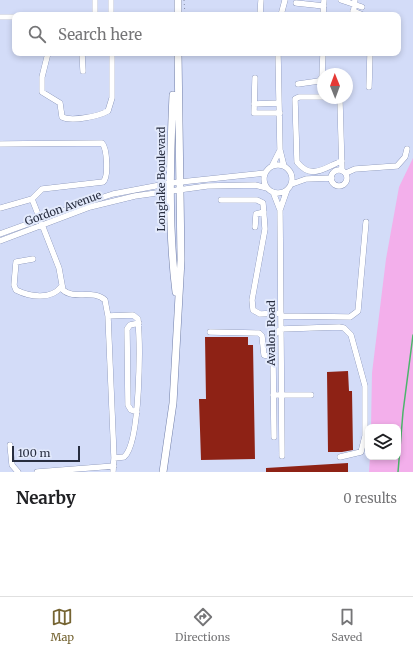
<!DOCTYPE html>
<style>
body{margin:0;font-family:Merriweather,serif;background:#f2f2f2;color:#202124}
.controls{position:absolute;right:12px;bottom:12px;display:grid;overflow:hidden;border-radius:8px;box-shadow:0 2px 6px #0003}
.controls button{width:36px;height:36px;display:grid;place-items:center;padding:0;border:0;border-bottom:1px solid #e0e0e0;background:#fff;color:#202124;font:20px sans-serif}
.compass{position:absolute;left:317px;top:68px;width:36px;height:36px;border-radius:50%;background:#fff;box-shadow:0 2px 6px #0003;rotate:359deg}
.scale{position:absolute;left:12px;bottom:10px;width:68px;box-sizing:border-box;padding-left:4px;border:2px solid #272d3f;border-top:0;font-size:11px;line-height:14px;white-space:nowrap;color:#272d3f;-webkit-text-stroke:3px #e3eafc;paint-order:stroke}
.list{margin:0;padding:0;list-style:none}
h2{display:flex;justify-content:space-between;align-items:center;height:52px;margin:0;padding:0 16px;font-size:17px}
h2 small{font-size:13px;font-weight:400;color:#757577}
.icon{flex:none;width:22px;height:22px;fill:none;stroke:currentColor;stroke-width:2;stroke-linecap:round;stroke-linejoin:round}
.map{position:relative;flex:none;width:413px;height:472px;overflow:hidden}
.search{position:absolute;background:#fff;box-shadow:0 2px 6px #0003;left:12px;right:12px;top:12px;height:44px;display:flex;align-items:center;gap:10px;box-sizing:border-box;padding:0 14px;border-radius:8px;color:#757577;font-size:15px}
.sheet{height:124px;background:#fff}
nav{display:flex;justify-content:space-around;align-items:center;box-sizing:border-box;height:56px;border-top:1px solid #e0e0e0;background:#fff;font-size:11px;color:#757577}
nav a{display:grid;justify-items:center;gap:2px}
nav .on{color:#756432}
.map>svg:first-child{display:block}
.green{fill:#f3afeb}
.lines{fill:none;stroke-linecap:round;stroke-linejoin:round}
.stream{stroke:#4bb56b;stroke-width:1.5}
.building{fill:#8e2215}
.minor-casing{stroke:#707ea8;stroke-width:6}
.major-casing{stroke:#707ea8;stroke-width:8}
.path{stroke:#858ca4;stroke-width:1;stroke-dasharray:1 3;stroke-linecap:butt}
.minor{stroke:#fff;stroke-width:5.5}
.major{stroke:#fff;stroke-width:7}
.labels{text-anchor:middle;stroke-width:4;stroke-linejoin:round;paint-order:stroke}
.street-label{font-size:11px;fill:#272d3f;stroke:#e3eafc}
</style>
<div class="map">
<svg width="413" height="472" viewBox="0 0 413 472">
<rect width="100%" height="100%" fill="#d3dcf8"/>
<path class="green" d="M413,158v314h-44l1,-15h28v-30h-27l1,-54 14,-114 13,-72z"/>
<g class="lines">
<path class="stream" d="M398,472l5,-60 10,-77"/>
</g>
<path class="building" d="M205,337h43v8h5l2,114 -54,1 -2,-61h7z
M348,371l1,20h3l1,59 -11,2h-14l-1,-80z
M348,463v9h-82v-4z"/>
<g class="lines">
<g class="minor-casing">
<path id="minor" d="M95,0v15
M111,0v15
M341,0l21,7
M296,3l28,3
M353,11l10,4
M260,15l1,-15
M281,15l4,-15
M323,15l1,-15
M353,15l2,-15
M0,17h15
M48,53l-6,24v15l18,11 2,14c10,5 37,-1 46,-6l4,-13v-45
M82,53l1,18
M278,53l2,97 4,16
M255,78l-1,35h26
M298,84l21,-3 3,-4 1,-24
M369,87l1,-34
M323,97h-24l-4,2 2,63c15,19 28,5 45,-1
M338,98l2,4 2,69
M254,104l25,-1
M0,144l102,-1c5,5 7,34 1,39l-61,7 -10,10 -32,9
M264 179a14 14 0 1 1 28 0a14 14 0 1 1-28 0Z
M272,166l8,-16
M331 178a8 8 0 1 1 16 0a8 8 0 1 1-16 0Z
M346,173l9,-4 42,-3 8,-9 2,-8
M292,184l14,-5 26,-1
M273,192l7,18
M32,199l27,69 4,22c11,10 30,-1 42,10l3,16 25,-1 5,4c2,24 3,124 -14,138l-10,1 -1,14
M221,200h36l6,3 2,26 -13,71 1,10 7,4 21,-1
M255,227l1,-13 8,-2
M0,234l88,-32 25,-8 58,-11 94,-10
M0,241l90,-34 45,-11 72,-10 48,-1 12,3
M33,259l-17,3 -2,23 2,5c14,7 35,10 45,-3
M108,316l6,142
M281,316l69,1 8,-6 8,-89
M210,332l49,1 3,3 2,19 9,2c-1,-12 -3,-22 8,-28l58,-2 5,1 7,7 14,51v50l-4,16 -21,5
M273,357l1,80
M273,395h38
M137,412l-6,-2 -3,-5 -1,-76 3,-4 9,-2
M10,445l2,20 6,7
M282,456l-2,-246 7,-20
M37,472l77,-6"/>
</g>
<g class="major-casing">
<path id="major" d="M178,15v-15
M173,95c-3,65 -5,133 3,197
M163,472l10,-69 8,-143 -3,-207"/>
</g>
<path class="path" d="M184,0l1,15"/>
<use href="#minor" class="minor"/>
<use href="#major" class="major"/>
</g>
<g class="labels">
<g class="street-label">
<text transform="translate(161 179) rotate(-90)" y="4">Longlake Boulevard</text>
<text transform="translate(63 208) rotate(-20)" y="4">Gordon Avenue</text>
<text transform="translate(271 333) rotate(-90)" y="4">Avalon Road</text>
</g>
</g>
</svg>
<div class="controls">
<button><svg class="icon" aria-label="layers" viewBox="0 0 24 24"><path d="M12 4l9 5-9 5-9-5zM3 14l9 5 9-5"/></svg></button>
</div>
<svg class="compass" viewBox="-18 -18 36 36"><path d="M0-13l5 13h-10z" fill="#e53935"/><path d="M0 13l5-13h-10z" fill="#757577"/></svg>
<div class="scale">100 m</div>
<div class="search"><svg class="icon" aria-label="search" viewBox="0 0 24 24"><circle cx="10" cy="10" r="6"/><path d="M15 15l6 6"/></svg>Search here</div>
</div>
<section class="sheet">
<h2>Nearby<small>0 results</small></h2>
<ul class="list">
</ul>
</section>
<nav>
<a class="on"><svg class="icon" aria-label="map" viewBox="0 0 24 24"><path d="M3 6l6-2 6 2 6-2v14l-6 2-6-2-6 2zM9 4v14M15 6v14"/></svg>Map</a>
<a><svg class="icon" aria-label="directions" viewBox="0 0 24 24"><path d="M12 3l9 9-9 9-9-9zM9 14v-3h6M13 9l2 2-2 2"/></svg>Directions</a>
<a><svg class="icon" aria-label="saved" viewBox="0 0 24 24"><path d="M7 4h10v16l-5-4-5 4z"/></svg>Saved</a>
</nav>
